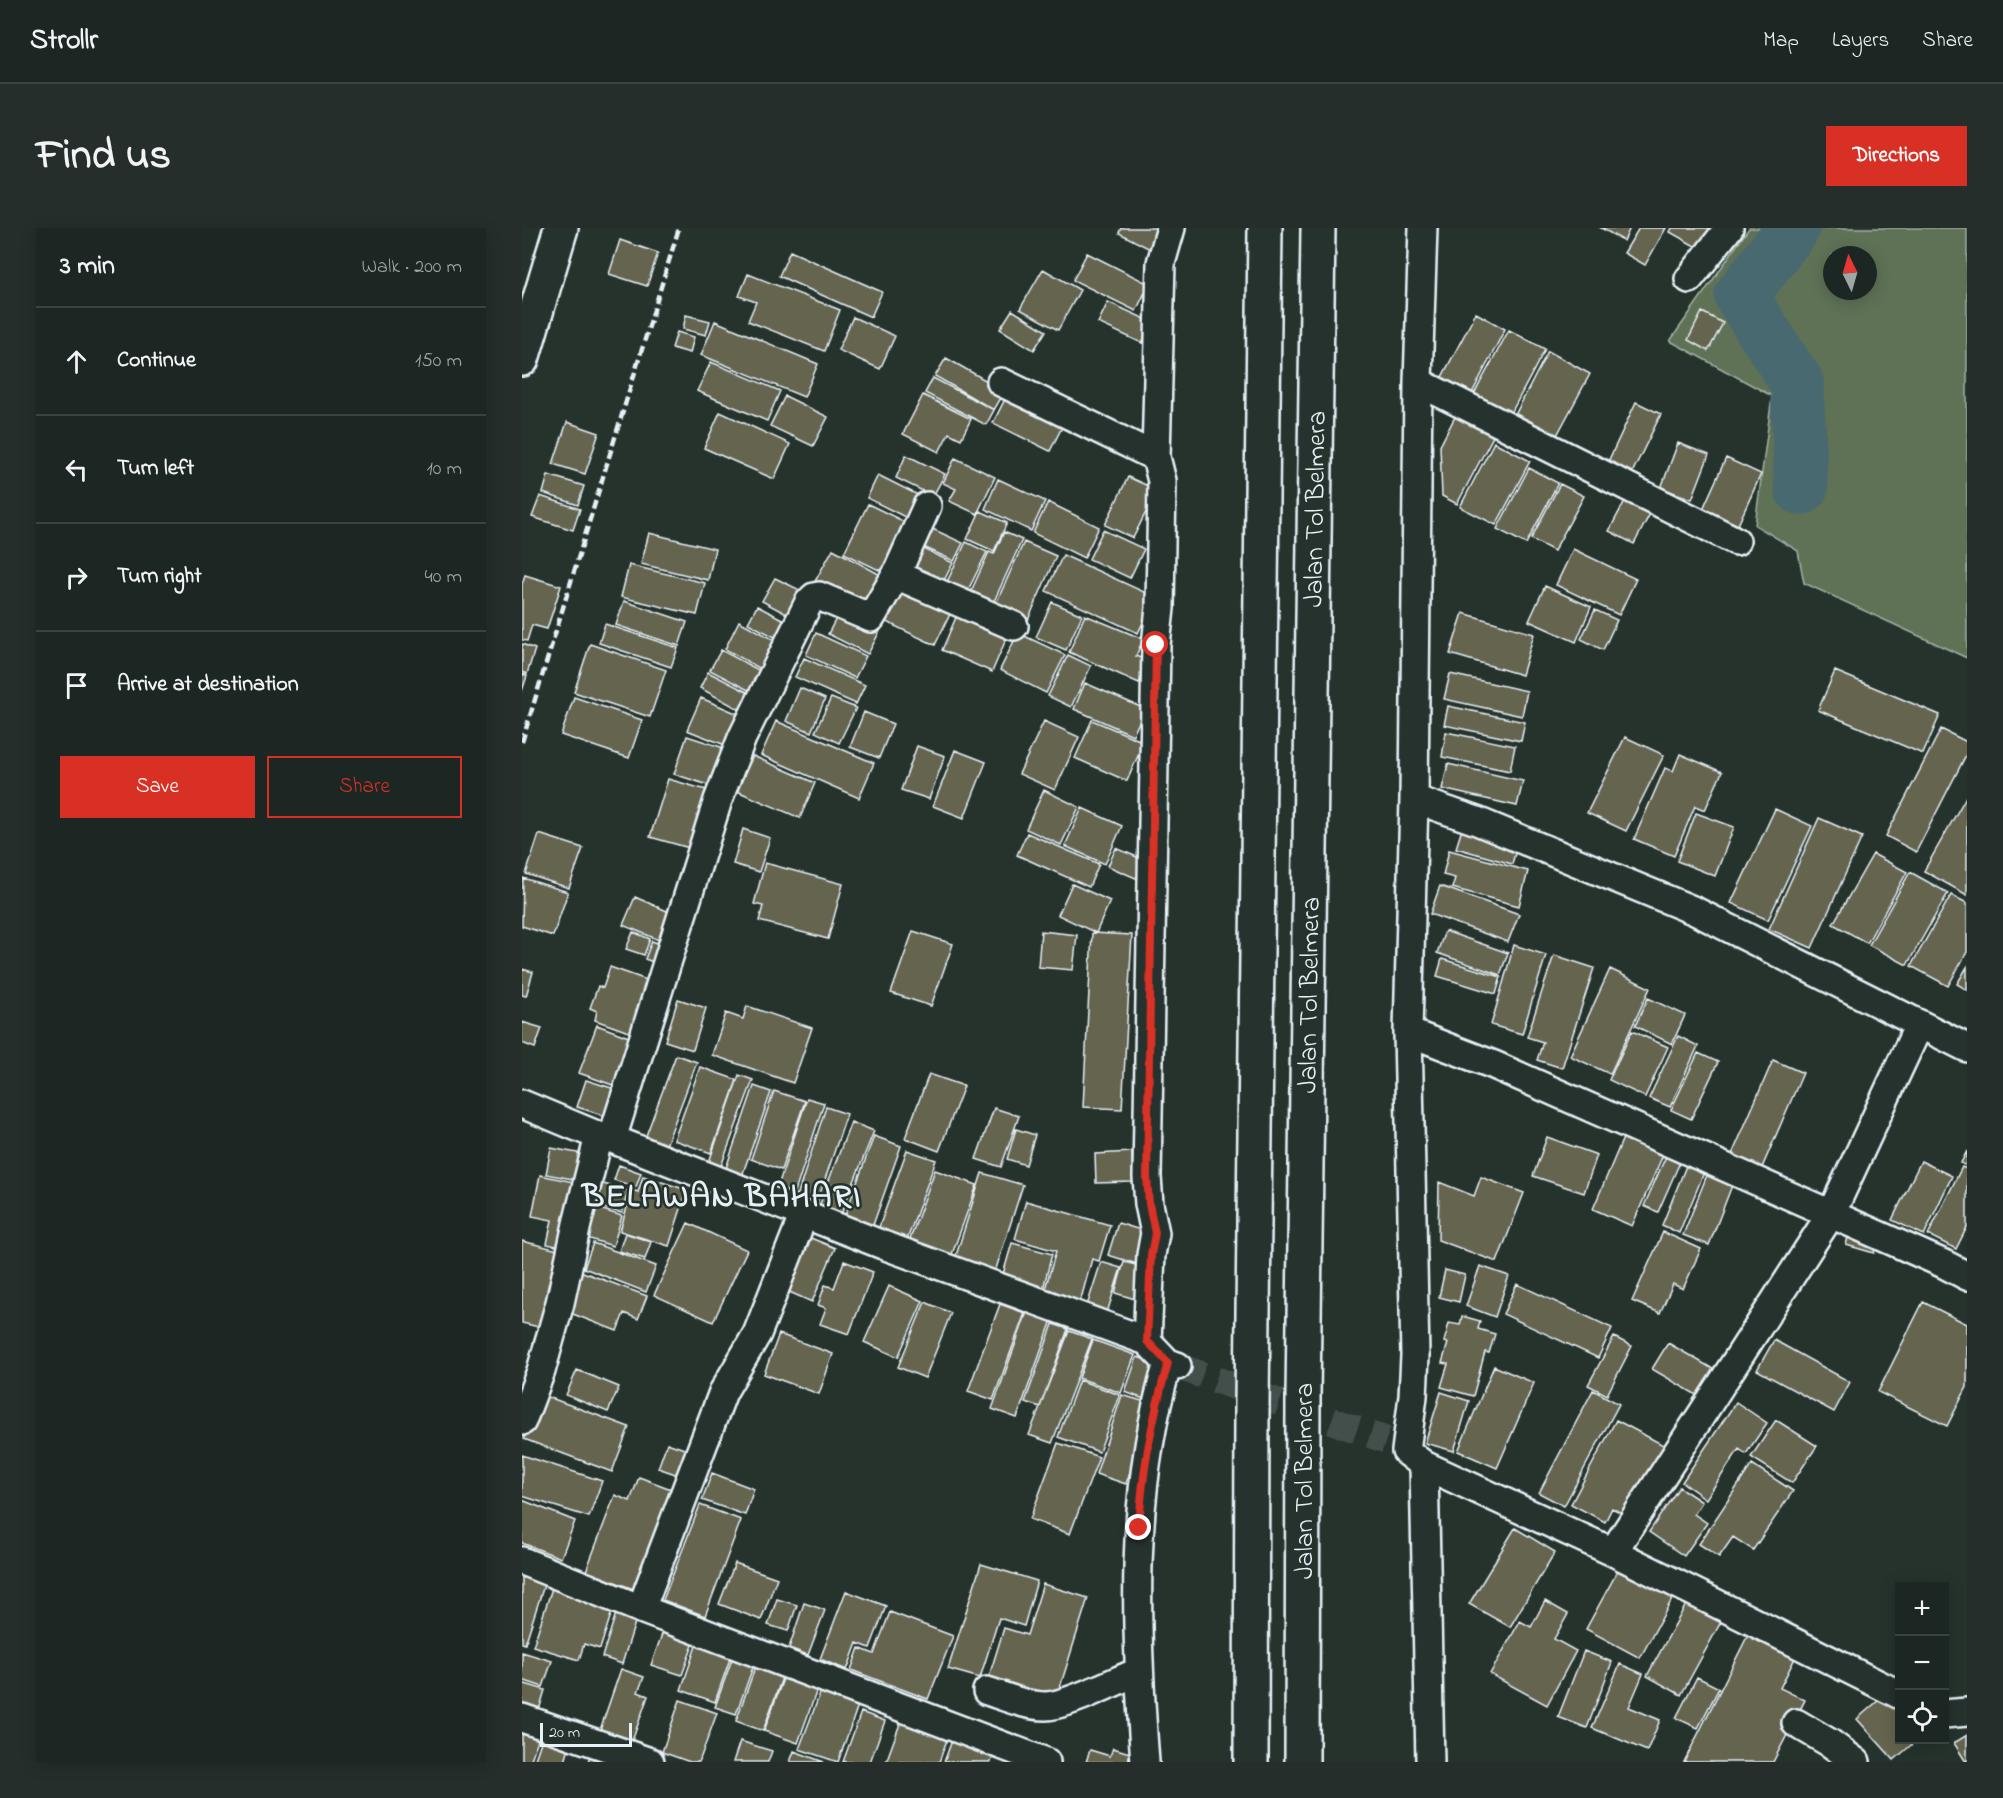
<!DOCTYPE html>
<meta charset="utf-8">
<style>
body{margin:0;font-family:"Indie Flower",sans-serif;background:#252e2a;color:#f1f3f6}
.controls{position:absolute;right:18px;bottom:18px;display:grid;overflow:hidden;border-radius:0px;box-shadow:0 3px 15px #0003}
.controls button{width:54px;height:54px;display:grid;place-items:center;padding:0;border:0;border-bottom:2px solid #3a4340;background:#1c2622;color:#f1f3f6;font:30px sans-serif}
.compass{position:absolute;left:1301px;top:18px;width:54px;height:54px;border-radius:50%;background:#1c2622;box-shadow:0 3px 15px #0003;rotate:355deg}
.scale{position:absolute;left:18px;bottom:15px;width:92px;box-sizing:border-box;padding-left:6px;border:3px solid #e8f1f8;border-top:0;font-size:16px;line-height:21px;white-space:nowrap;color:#e8f1f8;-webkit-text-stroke:4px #26332d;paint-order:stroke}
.stop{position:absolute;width:18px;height:18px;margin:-14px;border:4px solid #d93025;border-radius:50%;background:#fff}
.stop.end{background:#d93025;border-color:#fff;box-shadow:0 2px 6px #0008}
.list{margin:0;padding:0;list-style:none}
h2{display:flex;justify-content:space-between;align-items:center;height:78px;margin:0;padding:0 24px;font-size:26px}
h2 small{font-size:20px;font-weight:400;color:#a0a5a5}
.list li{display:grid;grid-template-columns:39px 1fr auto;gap:18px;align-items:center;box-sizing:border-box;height:108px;padding:0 24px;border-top:2px solid #3a4340}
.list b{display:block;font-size:22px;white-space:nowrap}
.list em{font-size:20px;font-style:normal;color:#a0a5a5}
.actions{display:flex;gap:12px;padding:18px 24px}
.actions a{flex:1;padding:14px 0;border:2px solid #d93025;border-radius:0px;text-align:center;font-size:21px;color:#d93025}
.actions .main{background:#d93025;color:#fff}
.icon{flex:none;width:33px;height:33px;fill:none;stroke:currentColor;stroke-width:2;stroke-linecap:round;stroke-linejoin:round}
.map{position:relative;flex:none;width:1445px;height:1534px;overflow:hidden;border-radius:0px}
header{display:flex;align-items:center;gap:36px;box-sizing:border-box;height:84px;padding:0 30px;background:#1c2622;border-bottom:2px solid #3a4340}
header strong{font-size:28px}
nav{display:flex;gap:33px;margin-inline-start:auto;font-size:21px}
.intro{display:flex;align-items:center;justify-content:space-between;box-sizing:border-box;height:144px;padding:0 36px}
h1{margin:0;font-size:42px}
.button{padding:15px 27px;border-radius:0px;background:#d93025;color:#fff;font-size:21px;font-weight:700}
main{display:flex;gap:36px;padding:0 36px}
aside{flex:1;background:#1c2622;border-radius:0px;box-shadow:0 3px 15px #0003}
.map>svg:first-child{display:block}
.green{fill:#5e7256;stroke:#a3b2a7;stroke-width:1.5;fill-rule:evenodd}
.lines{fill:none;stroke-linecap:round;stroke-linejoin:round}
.river{stroke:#496970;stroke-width:54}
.building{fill:#656550;stroke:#e8f1f8;stroke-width:1.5}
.street-tunnel{stroke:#43504b;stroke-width:27;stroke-dasharray:27 14;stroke-linecap:butt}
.street-casing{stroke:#e8f1f8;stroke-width:32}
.highway-casing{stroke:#e8f1f8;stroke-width:38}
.street{stroke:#26332d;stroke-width:27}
.highway{stroke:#26332d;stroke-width:33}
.rail{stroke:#e8f1f8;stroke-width:4.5;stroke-dasharray:9 4.5;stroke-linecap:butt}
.route{stroke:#d93025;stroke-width:8}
.labels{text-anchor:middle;stroke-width:5;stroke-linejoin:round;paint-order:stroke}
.street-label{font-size:27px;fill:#e8f1f8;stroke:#26332d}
.district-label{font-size:33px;font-weight:bold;letter-spacing:1.5px;fill:#e8f1f8;stroke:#26332d}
</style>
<header>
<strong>Strollr</strong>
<nav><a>Map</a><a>Layers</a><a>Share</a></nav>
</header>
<div class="intro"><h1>Find us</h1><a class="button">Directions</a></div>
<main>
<aside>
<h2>3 min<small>Walk · 200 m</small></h2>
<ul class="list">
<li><svg class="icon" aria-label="ahead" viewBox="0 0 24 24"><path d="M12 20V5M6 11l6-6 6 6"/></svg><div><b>Continue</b></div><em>150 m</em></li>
<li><svg class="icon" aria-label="left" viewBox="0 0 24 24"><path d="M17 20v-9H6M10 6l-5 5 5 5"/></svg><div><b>Turn left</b></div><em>10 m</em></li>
<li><svg class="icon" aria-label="right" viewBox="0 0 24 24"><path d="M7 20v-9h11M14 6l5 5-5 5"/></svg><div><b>Turn right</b></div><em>40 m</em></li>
<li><svg class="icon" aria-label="arrive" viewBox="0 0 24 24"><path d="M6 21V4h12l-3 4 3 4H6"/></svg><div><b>Arrive at destination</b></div></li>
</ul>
<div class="actions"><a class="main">Save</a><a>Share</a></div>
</aside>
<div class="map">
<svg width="1445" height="1534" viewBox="0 0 1445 1534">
<rect width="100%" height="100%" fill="#26332d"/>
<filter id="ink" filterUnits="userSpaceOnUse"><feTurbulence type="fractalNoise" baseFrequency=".0167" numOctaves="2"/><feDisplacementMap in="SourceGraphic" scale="12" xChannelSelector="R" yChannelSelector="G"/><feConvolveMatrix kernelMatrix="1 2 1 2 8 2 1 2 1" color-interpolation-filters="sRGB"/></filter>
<g filter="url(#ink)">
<path class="green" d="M1227,0h218v430l-163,-75 -6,-32 -43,-26 17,-129 -102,-55zM1310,27h36v36h-36z"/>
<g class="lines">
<path class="river" d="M1271,0l-52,68 56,87 4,105"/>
</g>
<path class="building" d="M599,0h42l-11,22 -33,-17z
M1079,0h29l-6,13z
M1117,0h27l-21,37 -21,-12z
M1150,0h41l-13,21 -30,-17z
M98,12l38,13 -11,33 -38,-12z
M268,23l92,41 -11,25 -92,-41z
M565,25l62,31 -13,27 -63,-31z
M521,41l37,21 -22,40 -38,-21z
M226,46l92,36 -16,41 -76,-30 8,-19 -17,-6z
M586,74l44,20 -10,21 -44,-20z
M490,82l34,21 -12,19 -34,-21z
M1180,84l21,11 -15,28 -20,-11z
M954,85l29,16 -33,64 -30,-16z
M164,87l24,6 -4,14 -23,-6z
M331,89l42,19 -15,33 -42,-19z
M193,93l103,43 -14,33 -103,-42z
M987,102l36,19 -35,66 -37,-19z
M155,104l17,5 -4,16 -18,-5z
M1026,123l42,23 -34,63 -41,-22z
M424,130l59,33 -11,19 -59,-34z
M189,134l69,29 -13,30 -70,-30z
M411,150l61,32 -8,15 -61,-32z
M487,163l57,28 -16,32 -57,-28z
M401,167l48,24 -10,20 -12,-6 -10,19 -36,-18z
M263,168l43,21 -15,29 -43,-20z
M1114,174l25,12 -30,61 -24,-11z
M937,181l38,20 -40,75 -15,-8 -2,-50z
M198,184l70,32 -16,35 -70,-31z
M45,194l32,11 -14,41 -32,-10z
M972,214l36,19 -34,64 -36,-18z
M1156,215l31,12 -17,44 -31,-11z
M384,227l39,19 -12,22 -37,-18z
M433,230l40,19 -18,37 -28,-13 7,-12 -13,-6z
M1204,230l35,16 -23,51 -35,-16z
M1007,240l29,15 -32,61 -29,-15z
M26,247l36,11 -6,19 -35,-12z
M356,247l44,22 -11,23 -44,-22z
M606,249l29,13 -24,48 -28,-13z
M476,251l47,22 -14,30 -46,-22z
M1038,256l24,12 -30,55 -23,-12z
M1106,267l25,13 -19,36 -25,-13z
M18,268l40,13 -7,21 -41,-13z
M526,274l51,25 -15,31 -51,-25z
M346,276l39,19 -24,49 -39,-19z
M458,283l27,12 -13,28 -27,-12z
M404,298l37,17 -9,18 -37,-17z
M581,302l41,19 -14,29 -41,-19z
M482,304l18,8 -32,70 -23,-10 22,-48 5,2z
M127,305l66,16 -7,31 -67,-16z
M444,314l21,10 -21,42 -20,-10z
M502,314l32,14 -31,71 -33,-15z
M400,320l31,15 -14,27 -31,-15z
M311,321l55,30 -18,32 -57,-26z
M1051,321l63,30 -17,36 -63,-30z
M541,327l92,42 -17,36 -92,-42z
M107,337l76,18 -8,32 -76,-18z
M3,347l36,11 -14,43 -15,-4 -5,16 -5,-1v-56z
M253,350l29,14 -12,25 -30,-16z
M378,354l53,26 -18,37 -53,-25z
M1023,358l46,21 -15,35 -47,-21z
M102,373l63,21 -8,24 -63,-21z
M530,374l30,13 -16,35 -30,-13z
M235,378l37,19 -8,18 -38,-20z
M320,379l40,20 -14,27 -40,-20z
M438,380l50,22 -18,42 -50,-22z
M1073,382l22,10 -14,30 -22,-11z
M941,385l71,21 -12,41 -72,-21z
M563,387l58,24 -7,17 13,6 -10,21 -70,-31z
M217,393l45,24 -16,28 -43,-24z
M83,396l73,24 -7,19 -72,-24z
M294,405l50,23 -11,22 -49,-23z
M496,405l47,22 -19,38 -46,-23z
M0,416l13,5 -8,25 -5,-2z
M68,416l76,26 -16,47 -76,-25z
M199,422l43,23 -10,20 -44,-23z
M546,427l23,11 -20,41 -23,-11z
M282,430l61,27 -9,19 -61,-27z
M1313,443l105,44 -17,39 -105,-44z
M186,444l47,24 -9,17 -46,-25z
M0,446l5,2 -5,15z
M928,446l77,17 -5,25 -78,-17z
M563,455l60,26 -12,26 -59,-26z
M278,460l25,11 -14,33 -25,-11z
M52,469l68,23 -13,38 -68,-23z
M179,470l37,16 -13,31 -38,-15z
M309,470l25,10 -17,35 -24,-11z
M926,478l77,16 -4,19 -77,-16z
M342,484l29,12 -14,34 -29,-11z
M570,492l52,22 -17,39 -52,-23z
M254,493l98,42 -15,35 -98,-43z
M522,493l35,16 -24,53 -36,-16z
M1419,501l26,13v11l-51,99 -30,-16z
M924,504l69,14 -5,25 -68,-14z
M165,508l40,13 -13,38 -40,-13z
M1103,509l39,18 -38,76 -39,-18z
M395,518l28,10 -16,43 -28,-9z
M433,522l31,12 -22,56 -31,-12z
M1158,526l42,18 -17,38 -10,-4 -21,50 -40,-17 31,-71 8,3z
M231,528l62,27 -15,35 -63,-27z
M926,536l75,17 -6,25 -75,-17z
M146,551l42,12 -17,58 -43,-12z
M522,562l35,17 -18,38 -35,-16z
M1445,567v100l-43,-24z
M560,580l40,18 -17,38 -40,-18z
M1253,581l37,17 -44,94 -37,-17z
M1174,585l38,14 -19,49 -38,-15z
M1297,590l43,19 -50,111 -43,-19z
M942,595l55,16 -7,25 -56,-16z
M221,601l27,9 -11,34 -26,-8z
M505,605l72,31 -10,23 -72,-32z
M17,606l44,14 -14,40 -43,-14z
M594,620l30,13 -8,18 -30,-13z
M927,622l79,21 -9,35 -67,-18 3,-10 -12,-3z
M1351,626l34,18 -40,71 -34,-19z
M243,635l78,21 -15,55 -69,-18 4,-15 -9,-2z
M1388,644l38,21 -41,72 -38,-20z
M1,650l45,14 -15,44 -31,-10z
M550,656l38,17 -14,32 -38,-18z
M918,658l79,28 -11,28 -78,-28z
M1429,667l16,8v49l-19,34 -37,-20z
M113,669l41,18 -12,27 -41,-17z
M391,703l40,13 -22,62 -40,-13z
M519,703l36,4 -4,35 -35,-3z
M923,703l63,22 -8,22 -63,-22z
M111,704l17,7 -6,16 -18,-6z
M570,705l40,2 -10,174 -39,-2z
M130,713l19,7 -7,18 -19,-7z
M992,717l32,10 -24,79 -31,-9z
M1032,727l40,13 -32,100 -25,-8 6,-18 -16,-5z
M920,731l59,18 -5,17 -59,-18z
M88,739l48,17 -18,52 -45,-16 2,-9 -7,-3 8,-22 5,2z
M1445,739v23l-10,-6z
M0,741l11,3 -7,24 -4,-1z
M1088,741l40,19 -40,86 -40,-18z
M1126,770l37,17 -13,29 -37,-18z
M156,771l28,9 -13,42 -28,-9z
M225,778l65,22 -19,55 -81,-28 14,-42 17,6z
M0,794l20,6 -7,20 -13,-5z
M75,797l42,16 -18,47 -42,-15z
M1110,803l36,16 -23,50 -36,-17z
M1156,808l20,10 -28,61 -21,-9z
M1176,825l20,9 -27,57 -20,-9z
M154,827l21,7 -32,86 -21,-7z
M1251,832l30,13 -42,97 -30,-13z
M178,839l37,13 -26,73 -37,-13z
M407,846l35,12 -25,65 -34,-13z
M217,847l14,5 -33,89 -12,-4z
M64,852l32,10 -10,27 -31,-10z
M232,858l17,6 -29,84 -17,-5z
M252,863l31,10 -24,69 -30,-11z
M285,870l17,5 -30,92 -17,-6z
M304,879l21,7 -31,92 -20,-7z
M472,880l25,8 -18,51 -25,-8z
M329,894l23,9 -34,86 -22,-8z
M494,901l19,6 -9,30 -19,-6z
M1104,903l40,17 -34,78 -39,-17z
M352,908l27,10 -29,82 -28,-10z
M1025,909l50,18 -13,38 -51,-17z
M29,920l37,7 -5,26 -37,-7z
M385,922l29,10 -29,80 -29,-10z
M1445,923v15l-6,-3z
M610,924l1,30 -37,1 -1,-29z
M1144,928l14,6 -22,50 -14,-6z
M1168,928l18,7 -29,70 -17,-8z
M1399,933l31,15 -28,59 -32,-15z
M97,937l22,8 -5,14 -22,-7z
M1189,937l25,10 -27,70 -26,-10z
M1440,939l5,2v58l-11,22 -28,-14z
M413,942l42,15 -26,72 -42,-15z
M460,945l41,12 -30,93 -40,-13z
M18,947l43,9 -13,65 -23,-5 5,-24 -20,-4z
M121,948l44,14 -18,56 -49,-15 12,-41 6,2z
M959,949l43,16 -27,69 -59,-22 1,-58 35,14z
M78,955l28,8 -6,22 -29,-8z
M504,973l84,24 -11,36 -7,-2 -13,47 -36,-10 13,-45 -41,-12z
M65,977l35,11 -9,30 -36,-11z
M166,995l59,27 -34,72 -59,-27z
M596,995l29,9 -10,32 -29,-9z
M1141,1004l38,17 -18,40 -10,-5 -13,29 -28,-12z
M103,1005l26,9 -6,17 -26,-8z
M1327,1005l28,7 -3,13 -28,-8z
M279,1006l34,14 -23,54 -34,-15z
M0,1013l44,11 -19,77 -25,-6z
M71,1015l63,23 -10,26 -62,-24z
M490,1015l40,11 -10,39 -41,-12z
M322,1033l29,11 -24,62 -29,-10 6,-16 -8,-3 7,-20 9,3z
M579,1034l20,6 -15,48 -20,-7z
M602,1034l20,5 -9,32 -20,-6z
M958,1038l29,10 -14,41 -29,-11z
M923,1042l20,5 -6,27 -20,-5z
M58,1043l67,25 -9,23 -14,-6 -7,18 -52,-20z
M995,1056l95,44 -14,30 -95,-44z
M367,1058l34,15 -25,56 -34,-15z
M403,1074l26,11 -26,65 -27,-11z
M1401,1074l44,22v63l-20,39 -69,-34z
M478,1076l25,9 -32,87 -25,-9z
M505,1084l25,8 -35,98 -25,-9z
M940,1088l18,5 -2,8 17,5 -6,19 -4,-1 -12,44 -32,-9 7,-23 -6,-1 6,-20 -4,-1 5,-19 11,2z
M531,1096l15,5 -28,78 -15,-5z
M547,1103l23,8 -40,104 -23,-8z
M257,1106l54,20 -14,40 -55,-20z
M1092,1109l18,9 -25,49 -19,-10z
M571,1112l42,15 -14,38 -42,-15z
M1252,1112l76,42 -16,30 -77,-42z
M1146,1115l52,30 -15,27 -53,-31z
M615,1129l28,9 -13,36 -27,-10z
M972,1138l40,17 -37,85 -39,-17z
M55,1142l42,17 -11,25 -42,-17z
M557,1152l41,15 -21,57 -41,-15z
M1071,1162l26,14 -55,102 -25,-13z
M919,1164l28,9 -15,50 -29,-8z
M18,1166l89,33 -17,45 -88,-33z
M600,1167l30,9 -26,80 -30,-10z
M1214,1174l31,21 -21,31 -7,-5 -33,50 -24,-17z
M1094,1192l53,28 -38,70 -19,-10 -7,14 -34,-18z
M1254,1192l41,26 -25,37 -41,-26z
M145,1215l32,11 -9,25 -32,-11z
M536,1215l41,14 -29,77 -40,-15z
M0,1227l80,26 -13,36 -67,-21z
M1230,1236l41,27 -40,59 -20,-13 -14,20 -20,-13z
M190,1245l42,16 -9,26 -43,-15z
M117,1249l43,16 -38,100 -58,-22 29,-76 15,6z
M1157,1259l23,15 -8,12 13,9 -23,33 -35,-24z
M0,1272l53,21 -14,37 -39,-15z
M178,1277l41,15 -36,96 -42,-16z
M993,1300l40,24 -45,75 -41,-23z
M213,1335l42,15 -16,42 -42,-16z
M1100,1335l54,29 -36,66 -54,-29z
M459,1336l56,17 -13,45 -25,-8 -19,60 -32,-9z
M0,1337l26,8 -23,71 -3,-1z
M32,1354l61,20 -15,47 -16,-5 -5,16 -46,-14z
M521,1356l45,14 -33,105 -68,-20 17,-55 23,7z
M324,1363l40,15 -16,42 -13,-5 -10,27 -27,-11z
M255,1371l20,6 -9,26 -20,-6z
M1023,1373l23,13 -14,25 22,12 -29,54 -57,-31 30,-53 11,6z
M1166,1373l34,19 -41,75 -34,-19z
M282,1375l21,7 -17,45 -19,-7z
M97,1376l20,6 -17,54 -20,-7z
M368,1384l63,24 -25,63 -77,-29 8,-22 15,6z
M144,1395l31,11 -15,41 -31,-10z
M1228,1403l47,23 -17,34 25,12 -32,62h-89z
M178,1406l34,13 -19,55 -34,-12z
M1062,1423l28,11 -25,66 -29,-11z
M0,1424l30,9 -9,26 -21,-7z
M210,1431l21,8 -17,47 -21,-7z
M1098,1436l23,10 -14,33 31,13 -13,31 -55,-23z
M234,1437l27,10 -20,56 -27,-10z
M265,1440l33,13 -22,62 -34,-12z
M99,1441l23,8 -6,15 10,4 -17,48 -32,-11z
M1175,1449l22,11 -21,40 -22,-10z
M0,1455l23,7 -9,30 -14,-4z
M302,1455l37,14 -23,65 -39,-13z
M1365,1465l13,14v33h17l-23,20 -37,-41z
M158,1472l37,13 -18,49h-9l-28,-10z
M339,1484l24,9 -15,41h-27z
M379,1493l47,16 -9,25h-53z
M0,1504l17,5 -9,25h-8z
M432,1507l42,15 -5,12h-47z
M1445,1507v27h-1l-12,-19z
M20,1511l27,9 -4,14h-31z
M218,1513l32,10 -4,11h-35z
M591,1520l17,5 -2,9h-42l4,-12 20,6z
M272,1523l30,11h-34z
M68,1527l21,7h-23z"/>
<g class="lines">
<path class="street-tunnel" d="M655,1138l209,74"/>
<g class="street-casing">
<path id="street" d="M901,0l-5,154 -4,417 -6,233 7,324 -2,40 -7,55 18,14 6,297
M1167,51l40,-51
M479,154l155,75
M896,154l318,159
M374,347l118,51
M892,571l63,22 218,90 272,137
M886,804l86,33 450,199 23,12
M0,876l77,32 13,3 271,106 264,96 21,22 9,3
M90,911l106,-339 24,-62 67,-136 5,-5 5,-1 52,22 25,-43 31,-69
M625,1113l4,-86 4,-22 -6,-29 -2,-27 9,-532 4,-37 2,-127 -6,-24 5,-194 10,-35
M0,1193l19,-50 19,-68 17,-79 22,-88
M902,1237l189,87 287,143
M1091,1324l218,-338 88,-189
M0,1333l119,48 405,153
M119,1381l82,-217 34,-58 47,-120
M465,1463c19,6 39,15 59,15 20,0 71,-26 92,-34
M1422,1486l23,-2
M0,1490l128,44
M1274,1495l34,20 26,19
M623,1534c-10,-133 -16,-270 23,-399"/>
</g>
<g class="highway-casing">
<path id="highway" d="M0,131l39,-131
M729,1534l1,-357 13,-1177
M780,1534l1,-364 15,-1170"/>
</g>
<use href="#street" class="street"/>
<use href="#highway" class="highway"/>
<path class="rail" d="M0,514l157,-514"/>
</g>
</g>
<g class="lines" filter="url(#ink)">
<path class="route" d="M617,1300c3,-56 13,-110 29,-165l-21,-22 4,-86 4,-22 -6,-29 -2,-27 9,-532"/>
</g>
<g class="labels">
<g class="street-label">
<text transform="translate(792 281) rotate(-89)" y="9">Jalan Tol Belmera</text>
<text transform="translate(786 767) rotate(-89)" y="9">Jalan Tol Belmera</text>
<text transform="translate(781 1253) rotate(-90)" y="9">Jalan Tol Belmera</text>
</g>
<g class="district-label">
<text x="200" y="978">BELAWAN BAHARI</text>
</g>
</g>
</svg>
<div class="controls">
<button>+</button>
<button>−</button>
<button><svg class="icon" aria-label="locate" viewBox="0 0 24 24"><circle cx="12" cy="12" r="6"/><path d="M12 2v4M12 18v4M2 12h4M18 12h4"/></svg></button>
</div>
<svg class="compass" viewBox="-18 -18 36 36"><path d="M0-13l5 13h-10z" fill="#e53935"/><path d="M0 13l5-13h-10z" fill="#a0a5a5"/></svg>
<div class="scale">20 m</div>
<div class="stop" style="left:634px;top:417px"></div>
<div class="stop end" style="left:617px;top:1300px"></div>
</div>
</main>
